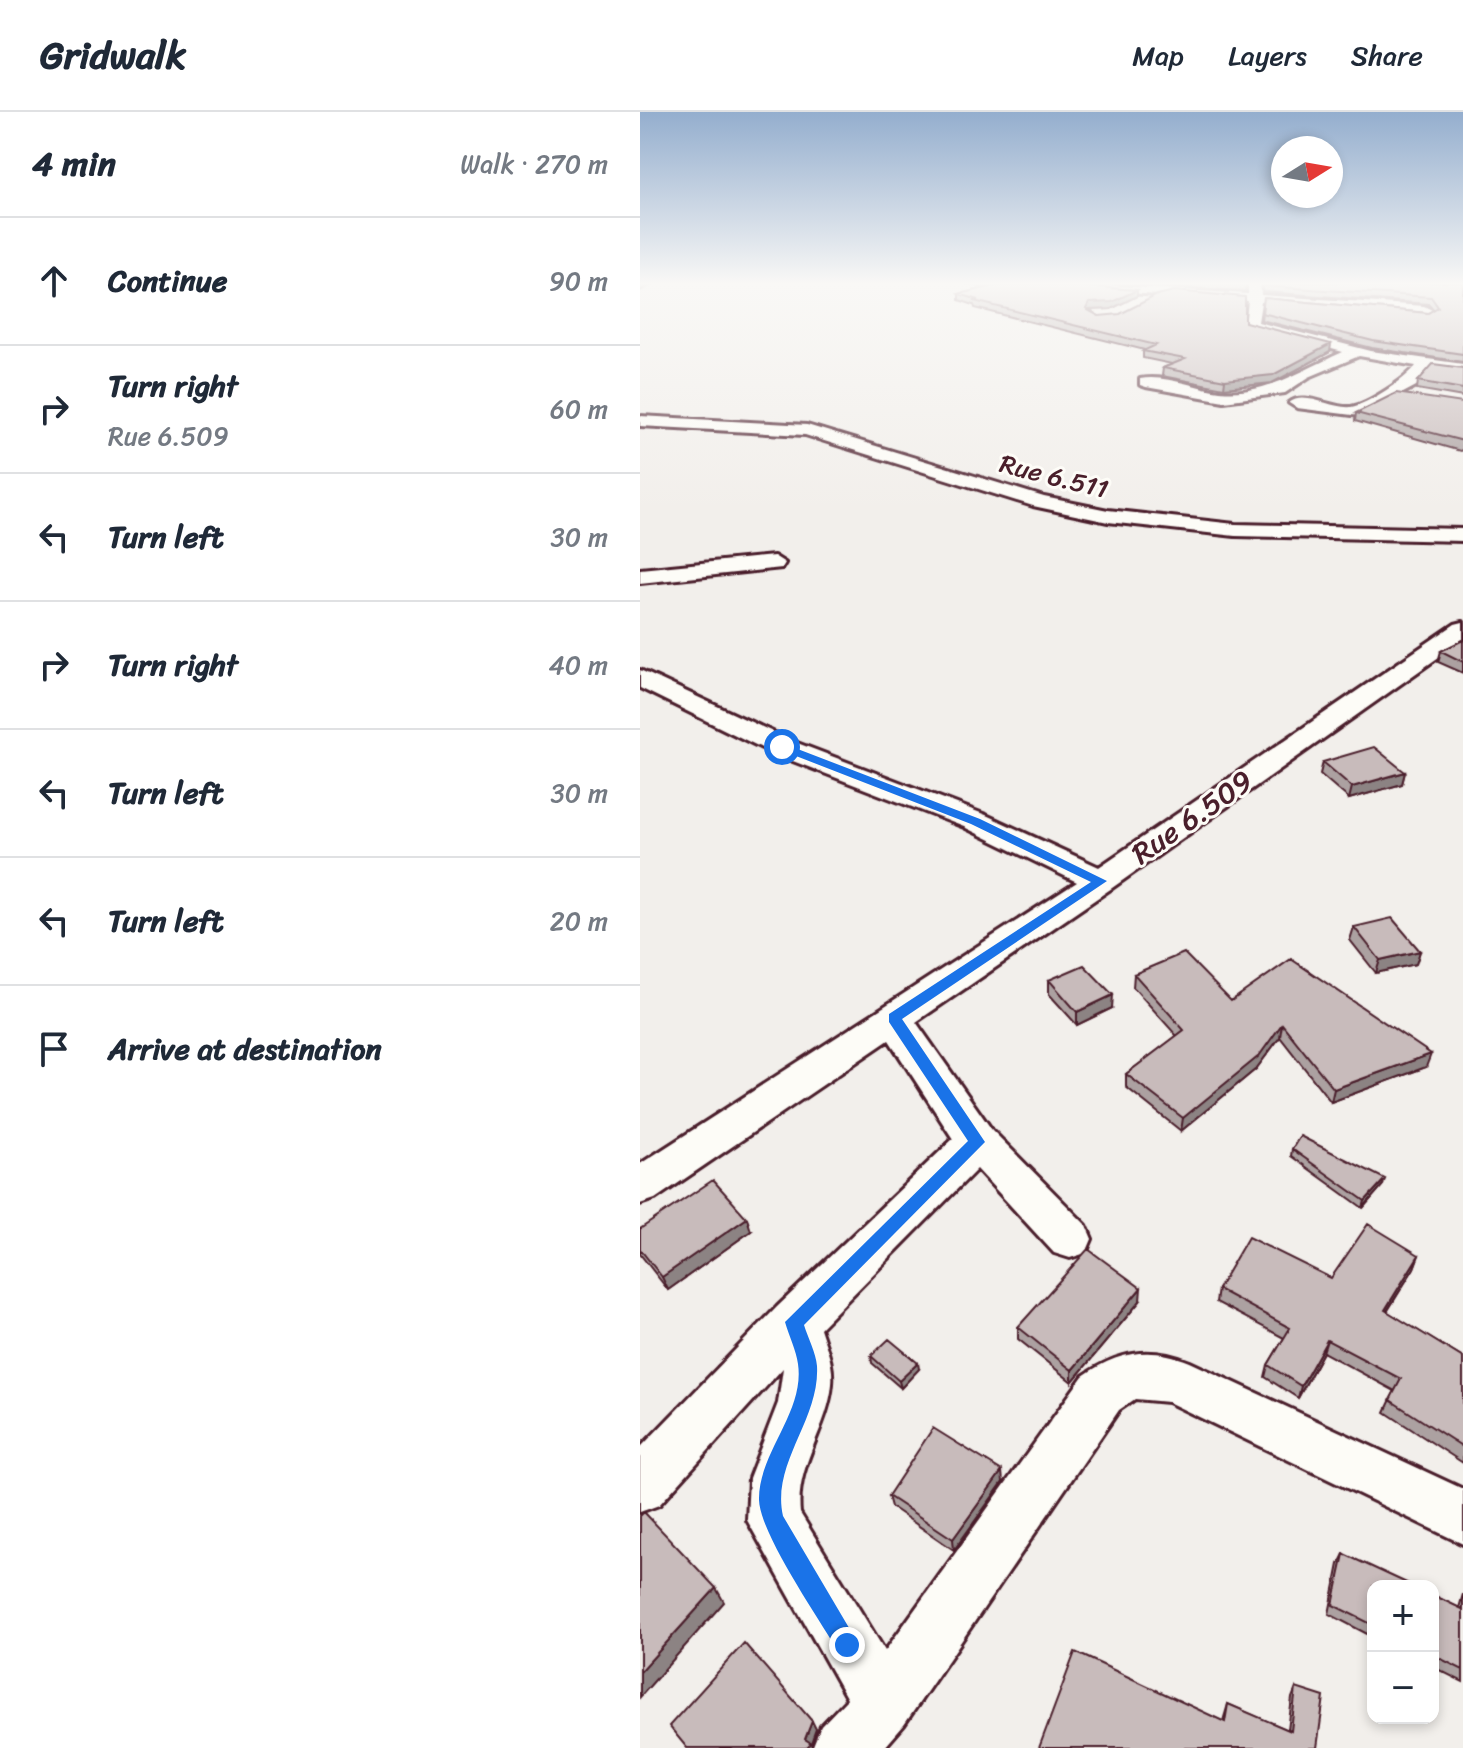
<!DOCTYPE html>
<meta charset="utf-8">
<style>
body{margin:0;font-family:Sriracha,sans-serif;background:#f2f2f3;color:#1f2937}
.controls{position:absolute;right:24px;bottom:24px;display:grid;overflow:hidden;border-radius:16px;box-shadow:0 4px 12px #0003}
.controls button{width:72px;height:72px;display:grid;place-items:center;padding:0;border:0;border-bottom:2px solid #e0e1e3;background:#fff;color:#1f2937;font:40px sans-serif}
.compass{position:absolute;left:631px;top:24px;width:72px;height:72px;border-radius:50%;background:#fff;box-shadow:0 4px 12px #0003;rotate:79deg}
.stop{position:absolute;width:24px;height:24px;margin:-18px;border:6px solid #1a73e8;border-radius:50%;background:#fff}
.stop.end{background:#1a73e8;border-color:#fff;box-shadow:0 2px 8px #0008}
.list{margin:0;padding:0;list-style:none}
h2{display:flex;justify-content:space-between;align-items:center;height:104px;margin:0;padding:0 32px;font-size:34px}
h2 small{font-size:26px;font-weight:400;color:#747a83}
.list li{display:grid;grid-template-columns:52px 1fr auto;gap:24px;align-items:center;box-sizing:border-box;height:128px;padding:0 32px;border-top:2px solid #e0e1e3}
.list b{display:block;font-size:30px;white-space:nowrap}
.list p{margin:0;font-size:26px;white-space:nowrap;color:#747a83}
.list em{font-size:26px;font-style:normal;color:#747a83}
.icon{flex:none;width:44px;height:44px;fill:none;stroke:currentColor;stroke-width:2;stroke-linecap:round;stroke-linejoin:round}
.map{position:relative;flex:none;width:823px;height:1636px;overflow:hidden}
header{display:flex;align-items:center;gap:48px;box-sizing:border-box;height:112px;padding:0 40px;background:#fff;border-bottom:2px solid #e0e1e3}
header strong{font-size:38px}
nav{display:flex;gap:44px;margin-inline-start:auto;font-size:28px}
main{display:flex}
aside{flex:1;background:#fff}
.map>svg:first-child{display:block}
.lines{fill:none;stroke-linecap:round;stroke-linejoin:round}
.minor-casing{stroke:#4a1f2b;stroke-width:6}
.minor{fill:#fdfcf7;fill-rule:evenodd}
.wall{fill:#aca1a1;stroke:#4a1f2b;stroke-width:2}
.shaded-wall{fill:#8c8383;stroke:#4a1f2b;stroke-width:2}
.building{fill:#c8bbbb;stroke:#4a1f2b;stroke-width:2}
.route{fill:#1a73e8}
.labels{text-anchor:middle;stroke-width:6;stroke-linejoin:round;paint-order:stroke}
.far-street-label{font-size:26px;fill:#4a1f2b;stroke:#fdfcf7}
.street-label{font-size:30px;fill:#4a1f2b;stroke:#fdfcf7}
</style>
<header>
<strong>Gridwalk</strong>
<nav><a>Map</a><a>Layers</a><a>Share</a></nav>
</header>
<main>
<aside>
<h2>4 min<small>Walk · 270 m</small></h2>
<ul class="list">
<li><svg class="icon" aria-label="ahead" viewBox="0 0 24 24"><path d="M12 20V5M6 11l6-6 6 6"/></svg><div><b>Continue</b></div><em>90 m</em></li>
<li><svg class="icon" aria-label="right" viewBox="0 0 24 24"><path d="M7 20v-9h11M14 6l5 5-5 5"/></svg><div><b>Turn right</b><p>Rue 6.509</p></div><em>60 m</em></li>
<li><svg class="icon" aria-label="left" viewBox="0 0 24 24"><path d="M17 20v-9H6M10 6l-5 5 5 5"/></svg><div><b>Turn left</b></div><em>30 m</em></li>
<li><svg class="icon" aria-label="right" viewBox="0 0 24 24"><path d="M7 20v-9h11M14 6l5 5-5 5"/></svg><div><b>Turn right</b></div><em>40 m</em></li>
<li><svg class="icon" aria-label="left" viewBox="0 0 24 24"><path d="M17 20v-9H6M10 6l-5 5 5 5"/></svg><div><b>Turn left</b></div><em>30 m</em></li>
<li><svg class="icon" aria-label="left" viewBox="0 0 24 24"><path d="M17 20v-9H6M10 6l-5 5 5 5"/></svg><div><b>Turn left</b></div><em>20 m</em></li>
<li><svg class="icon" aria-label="arrive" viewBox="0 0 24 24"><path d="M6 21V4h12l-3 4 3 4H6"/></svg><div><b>Arrive at destination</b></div></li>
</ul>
</aside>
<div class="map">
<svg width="823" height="1636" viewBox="0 0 823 1636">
<rect width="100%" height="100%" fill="#f2efeb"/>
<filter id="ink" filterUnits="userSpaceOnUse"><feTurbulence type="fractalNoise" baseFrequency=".0125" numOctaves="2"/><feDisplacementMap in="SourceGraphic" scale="16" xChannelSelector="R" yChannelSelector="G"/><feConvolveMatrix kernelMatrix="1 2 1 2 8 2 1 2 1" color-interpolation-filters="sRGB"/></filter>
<g filter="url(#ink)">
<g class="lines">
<g class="minor-casing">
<path id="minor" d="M410,170l198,12v-12h12l1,13 163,11 8,4v6l-171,-14 -3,20 113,29 92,13v10l-33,-6 -12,17 -58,31 -63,-8 -8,-5c15,-13 43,6 62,4 17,-3 55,-28 65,-41l-57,-10 -50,21 -24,16 -61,8 -78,-14 -6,-2v-6c24,-5 56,9 80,12 45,5 84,-22 123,-39l-98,-26 3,-25 -193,-13z
M0,304l167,9 237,72 64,13 127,14 228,5v12l-228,-5 -127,-14 -75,-16 -228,-71 -165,-9z
M134,444l11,7 -3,5 -142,15v-14z
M823,510v18l-351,248 -196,134 76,108 94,95 6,14 -6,14 -16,5 -16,-5 -77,-84 -157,159c6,19 14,36 12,56 -4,45 -37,81 -32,129l85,138 198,-275c36,-25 67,-30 107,-14l273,127v55l-295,-142 -33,-3 -16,11 -215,315 -20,23h-72l9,-22 26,-27 -100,-179 2,-42 29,-75 5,-35 -124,137 -19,7v-64l137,-141 176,-168 -64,-99 -234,159 -15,5v-40l437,-282 -113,-55 -192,-74 -132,-65v-18l152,71 194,74 113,52 356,-243z"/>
</g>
<use href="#minor" class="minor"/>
</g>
<path class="wall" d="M320,170h93l2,2 82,6v6l-26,13 -22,1 10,6 146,6 85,30 -58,31 -48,5 -62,-12 1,-8 9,-4 -29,-6v-7l2,-1 -170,-42 -1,-3 -15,-5v-6l25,-6z
M451,170h155l-1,9z
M621,170h202v80l-91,-14 -111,-28 3,-22 164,15 6,-3 -5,-6 -165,-12z
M823,256v29l-46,-8 1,-8z
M823,291v46l-3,2 -105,-30 1,-8z
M823,528v33l-25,-11 3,-11z
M683,650l82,10 -3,12 -53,15 -29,-25z
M714,815l66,24 -4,13 -40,9 -26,-33z
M494,862l97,27 195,66 -95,35 -51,-65 -24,32 -75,62 -55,-44v-13l51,-38 -44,-49z
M409,868l63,28 -35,17 -28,-31z
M652,1037l91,36 -20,23 -72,-52z
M0,1117l111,2 -83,59 -28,-36z
M779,1143l-5,13 -27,44 76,46v105l-78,-51 10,-21 -72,-39 -25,46 -33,-21 3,-12 16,-27 -68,-36 2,-13 113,-11z
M500,1189l-68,81 -54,-43v-12z
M231,1244l48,13 -18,19 -29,-25z
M363,1370l-49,68 -63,-43 -3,-11z
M704,1442l29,32v51l-44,-23 10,-50z
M823,1482v88l-30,-15v-72l26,13z
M656,1576l21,60 -94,-27 5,-17 60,26 4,-32z"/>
<path class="shaded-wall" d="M5,170h13l-18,9v-7z
M497,178v6l-26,13 -23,1 -2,-1 3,-6z
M691,232l-1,8 -58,31 -48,5 1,-8z
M765,660l-3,12 -53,15 3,-12z
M780,839l-4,13 -40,9 4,-13z
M473,883l-1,13 -35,17v-13z
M642,912l-2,13 -24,32 -75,62 2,-13z
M791,942l-5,13 -95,35 3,-13z
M745,1067l-2,6 -20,23 2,-7z
M107,1106l4,13 -83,59 -6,-13z
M779,1143l-5,13 -34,54 5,-12z
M501,1176l-1,13 -68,81v-12z
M687,1228l-4,12 -25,46 3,-12z
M278,1251l1,6 -18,19 -2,-7z
M362,1359l1,11 -49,68 -1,-11z
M76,1476l8,14 -84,95v-25z
M172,1609l4,8 -5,14 2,5h-7l-1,-9z"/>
<path class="building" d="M346,170h67l2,2 82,6 -25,12 -23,1 -3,6 13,7 21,-2 37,-19 17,-4 71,6v25l86,22 -58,31 -48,5 -62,-12 22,-9 -42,-8 13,-6 -182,-44 5,-1 -20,-6 39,-9z
M569,170h37v2z
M624,170h199v72l-90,-13 -111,-28 2,-15 164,15 10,-6 -7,-10 -166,-11z
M793,252l30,4v21l-45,-8z
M756,281l67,10v38l-107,-28z
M823,528v22l-22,-11z
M734,635l31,25 -53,15 -29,-25z
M752,806l28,33 -40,9 -26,-33z
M544,841l47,48 60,-42 140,95 -97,35 -52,-65 -23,32 -76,62 -57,-44 58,-44 -50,-56z
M444,853l29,30 -36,17 -28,-32z
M660,1024l85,43 -20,22 -73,-52z
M73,1068l34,38 -85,59 -22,-28v-20z
M728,1112l51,31 -34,55 78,48v89l-73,-47 11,-21 -74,-39 -26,46 -33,-21 22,-37 -72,-39 30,-52 83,41z
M448,1137l53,39 -69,82 -54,-43z
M249,1227l29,24 -19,18 -28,-25z
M293,1316l69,43 -49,68 -65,-43z
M4,1400l72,76 -76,84v-156z
M704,1442l69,32h-40v39l-40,-20z
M793,1483l29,14 1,-2v63l-30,-15z
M104,1531l68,78 -7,18 6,4 -5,5h-119l-18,-22z
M435,1540l150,70 3,-18 63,27 5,-43 28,9 -7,51h-278z"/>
</g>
<linearGradient id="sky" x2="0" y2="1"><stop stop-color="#94aece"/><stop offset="0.43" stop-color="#f9f8f6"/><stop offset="1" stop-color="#f9f8f6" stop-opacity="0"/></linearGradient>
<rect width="823" height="399" fill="url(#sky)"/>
<path class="route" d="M142,631l198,76 127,62 -205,138 83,123 -181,183c4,13 12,28 13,41 3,54 -46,97 -34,150l72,122 3,7 -3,8 -8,3 -8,-3c-19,-33 -79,-119 -80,-153 -1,-47 46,-88 39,-136 -2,-14 -9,-28 -13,-42l183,-181 -79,-119v-8l202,-132 -120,-58 -193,-75z"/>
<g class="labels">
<g class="far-street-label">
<text transform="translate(414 364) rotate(14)" y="9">Rue 6.511</text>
</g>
<g class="street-label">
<text transform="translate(552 705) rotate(-35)" y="10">Rue 6.509</text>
</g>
</g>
</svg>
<div class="controls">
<button>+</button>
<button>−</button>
</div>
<svg class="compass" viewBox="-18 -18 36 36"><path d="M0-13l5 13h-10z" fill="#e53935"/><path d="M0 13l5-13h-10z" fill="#747a83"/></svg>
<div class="stop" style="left:142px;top:635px"></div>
<div class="stop end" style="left:207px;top:1533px"></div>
</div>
</main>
